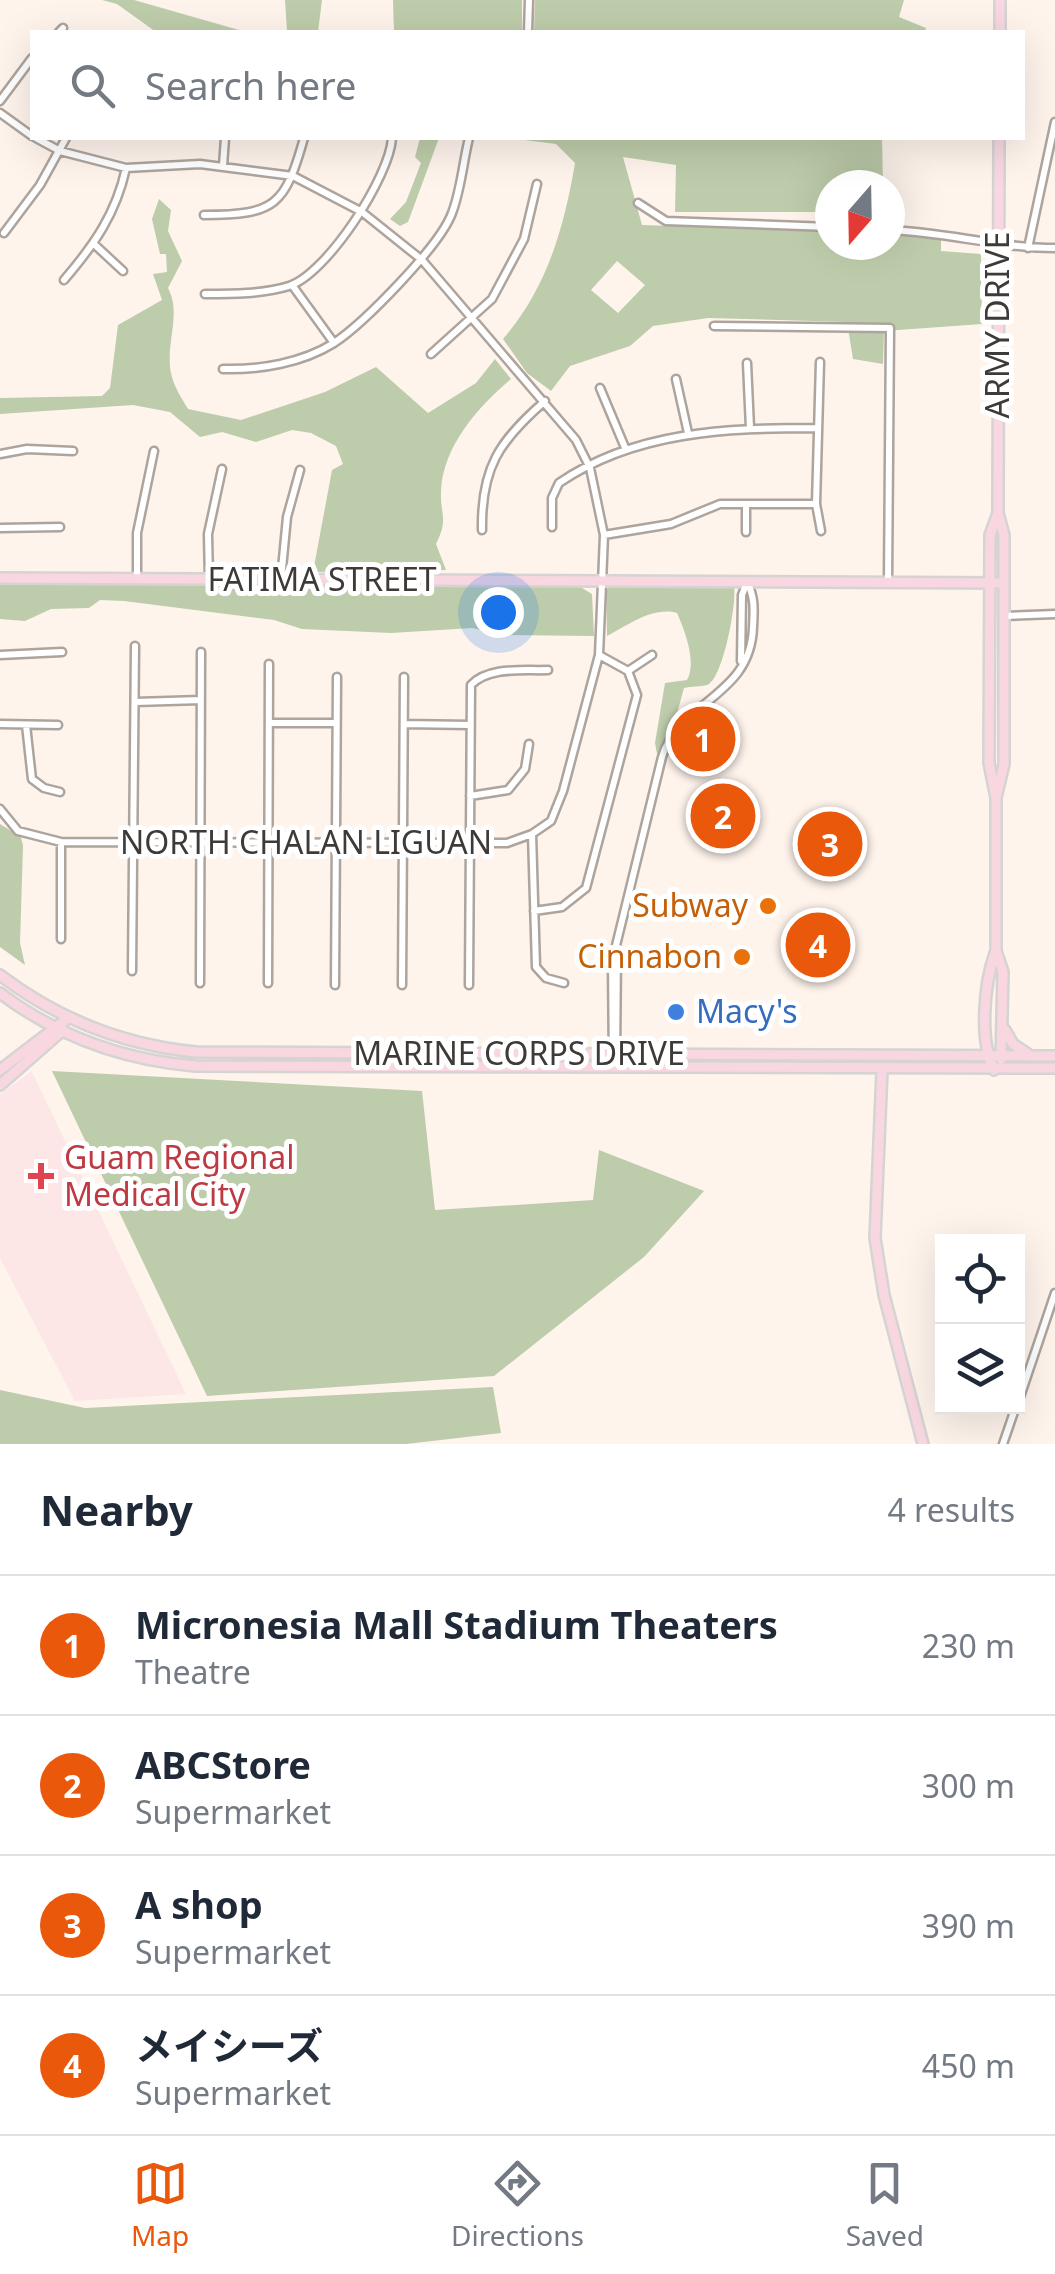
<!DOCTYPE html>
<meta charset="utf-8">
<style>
body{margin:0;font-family:"Noto Sans","Noto Sans JP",sans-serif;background:#f2f2f3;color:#1f2937}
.controls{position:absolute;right:30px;bottom:30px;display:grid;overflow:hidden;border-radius:0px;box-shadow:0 10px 40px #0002}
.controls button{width:90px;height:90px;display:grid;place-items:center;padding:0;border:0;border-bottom:2px solid #e0e1e3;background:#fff;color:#1f2937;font:50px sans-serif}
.compass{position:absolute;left:815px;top:170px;width:90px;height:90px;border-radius:50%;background:#fff;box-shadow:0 10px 40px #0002;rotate:200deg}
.you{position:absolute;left:498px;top:612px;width:35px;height:35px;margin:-25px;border:8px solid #fff;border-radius:50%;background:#1a73e8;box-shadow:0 0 0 15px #1a73e833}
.badge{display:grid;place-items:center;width:65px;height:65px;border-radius:50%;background:#ea580c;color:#fff;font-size:32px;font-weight:700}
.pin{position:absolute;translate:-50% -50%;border:5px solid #fff;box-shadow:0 2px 10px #0006}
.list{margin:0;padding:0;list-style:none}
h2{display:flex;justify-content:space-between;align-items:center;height:130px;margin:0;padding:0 40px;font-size:42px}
h2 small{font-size:32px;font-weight:400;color:#747a83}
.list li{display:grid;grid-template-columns:65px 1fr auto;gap:30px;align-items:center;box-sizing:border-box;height:140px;padding:0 40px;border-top:2px solid #e0e1e3}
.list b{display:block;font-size:38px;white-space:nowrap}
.list p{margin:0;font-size:32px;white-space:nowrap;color:#747a83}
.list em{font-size:32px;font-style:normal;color:#747a83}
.icon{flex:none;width:55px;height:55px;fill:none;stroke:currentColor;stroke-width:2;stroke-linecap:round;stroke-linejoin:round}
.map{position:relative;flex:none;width:1055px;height:1444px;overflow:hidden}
.search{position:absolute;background:#fff;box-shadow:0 10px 40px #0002;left:30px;right:30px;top:30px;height:110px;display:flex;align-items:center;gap:25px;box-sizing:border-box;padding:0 35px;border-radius:0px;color:#747a83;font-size:38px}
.sheet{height:690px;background:#fff}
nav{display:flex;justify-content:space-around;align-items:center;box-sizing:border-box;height:140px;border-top:2px solid #e0e1e3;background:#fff;font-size:28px;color:#747a83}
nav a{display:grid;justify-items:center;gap:5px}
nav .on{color:#ea580c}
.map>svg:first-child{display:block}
.medical{fill:#fce6e6}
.green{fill:#bdccaa;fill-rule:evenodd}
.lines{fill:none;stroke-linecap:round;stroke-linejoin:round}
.minor-casing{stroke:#ada49d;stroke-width:11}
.major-casing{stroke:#d5d4d3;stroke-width:14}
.minor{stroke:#fff;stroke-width:6}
.major{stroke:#f8d7e0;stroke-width:9}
.food-dot{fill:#e8710a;stroke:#fff;stroke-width:4}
.shop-dot{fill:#3f7fe0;stroke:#fff;stroke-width:4}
.health-dot{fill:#e0444e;stroke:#fff;stroke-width:4}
.labels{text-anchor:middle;stroke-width:10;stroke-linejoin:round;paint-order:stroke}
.street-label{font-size:32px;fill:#3e3a37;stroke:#fff}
.food-label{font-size:32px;fill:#c56008;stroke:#fff;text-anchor:end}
.shop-label{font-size:32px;fill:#366cbe;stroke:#fff;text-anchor:start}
.health-label{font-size:32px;fill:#be3a42;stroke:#fff;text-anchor:start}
</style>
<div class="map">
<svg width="1055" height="1444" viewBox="0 0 1055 1444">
<rect width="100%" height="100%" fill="#fef4ec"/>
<path class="medical" d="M32,1071v1l154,322 -111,7 -75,-143v-164z"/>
<path class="green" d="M102,0h32l112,32h-90l-39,-28z
M285,0h37l-4,32 -31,-1z
M393,0h129v32h-128z
M535,0h369l-5,17 27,11 -1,4h-391z
M420,138h19l-31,84 -8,4 -10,-7 16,-17 15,-39 -6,-6z
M509,138h373l1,47h-53v27h-155l1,-47 -53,-8 19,68 188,6v14h60v-12l51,4v14l40,3 1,70 -98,7 -1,33 -30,-5 -6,-37 -139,-4 -55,8 -23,20 -60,20 -19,25 -24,-18 -24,-34c44,-51 61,-111 72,-176l-19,-19zM617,261l28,24 -27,28 -27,-23z
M159,199l12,11 -3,21 14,30 -14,27c14,26 -3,56 3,85 2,12 11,26 17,36l53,11 84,-28 51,-25 52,46 48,-30 19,-24 16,20c-32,27 -68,67 -70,112 -1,25 8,27 -5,53l10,26 -133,2 19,-102 11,-6 -7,-18 -25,-13 -19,-3 -36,12 -34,-10 -22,5 -30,-25 -37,-7 -133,9v-16l102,-2 8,-8 8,-63 44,-25 -9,-26 14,-2 -1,-18h-6l-8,-35z
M0,582l577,3 15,9 2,42 -88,-1 -34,-7 -81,5 -89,-4 -28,-9 -150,-19 -24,-1 -11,8 -38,1 -26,12 -25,-2z
M613,585l121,2c3,15 -11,93 -27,98 -6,2 -16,1 -23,3l-8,29 -19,37 -2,-11 10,-60 22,-3c10,-17 -2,-49 -10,-67 -24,-7 -49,12 -70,23l-1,-46z
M0,824l21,13 2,9 -3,97 5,22 -25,-18z
M52,1071l370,20 13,119 158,-10 6,-50 105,41 -60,66 -150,119 -287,20z
M493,1387l8,46 -95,11h-406v-54l85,18z"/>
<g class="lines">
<g class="minor-casing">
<path id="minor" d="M59,32l4,-4
M528,32l1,-32
M0,101l32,-43
M0,113l32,23
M223,166l2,-28
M638,203l28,18 164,6
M204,215c72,0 81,-10 100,-77
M890,230c56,2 109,18 165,18
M4,233l36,-48 26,-47
M95,245l28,26
M1028,248l27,-126
M64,280c30,-35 52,-66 62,-112
M292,285l42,58
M205,294c27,0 58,0 84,-8 38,-12 101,-110 103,-148
M714,326l176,2 -2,254
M431,354l61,-55 32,-60 13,-55
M820,362l-4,142 5,27
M747,363l3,65
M223,369c37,1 79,-6 111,-26 30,-20 106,-97 118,-130 9,-23 11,-51 17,-75
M676,379l12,54
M600,388l26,62
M0,454l27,-5 46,2
M746,504v28
M552,527v-29l7,-15c76,-52 168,-55 257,-55
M0,528l60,-1
M482,530c-1,-62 17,-89 63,-129
M604,535l67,-11 49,-20h96
M137,579v-46l17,-82
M281,579l6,-62 13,-47
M209,580l-1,-46 14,-65
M1004,616l51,-2
M0,655l62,-3
M741,661l1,-66 5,-13
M628,671l24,-16
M135,702l66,-2
M269,723h67
M0,724l58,1
M404,724l66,1
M26,725l6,54 12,9 16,4
M470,796l38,-6 17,-21 4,-25
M0,809l18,22 43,11 446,1 25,-9 19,-13 12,-30 36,-136 5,-120 -14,-67 -14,-28 -154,-180 -60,-48 -69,-36 -93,-12 -74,4 -66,-17 -24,-13
M532,834l4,133 10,11 18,5
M61,842v97
M534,911l28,-4 24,-19 51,-193 -9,-24 -29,-16
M132,971l3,-325
M200,983l1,-331
M268,983l1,-319
M335,985l2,-308
M402,985l2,-308
M469,985l2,-300c18,-19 53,-14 77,-15
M616,1058l1,-107
M613,1068l-1,-106 50,-205c17,-56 89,-60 91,-130 1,-17 2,-30 -6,-45
M1018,1403l37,-110
M1003,1444l13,-38"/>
</g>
<g class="major-casing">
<path id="major" d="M1000,32v-32
M998,513l-8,22 -1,228 7,35v153l7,21 -2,87
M0,578l1004,5
M996,798l8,-34v-229l-6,-22 1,-375
M0,975c58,44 123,70 196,77l859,4
M0,993c57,43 124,67 195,73l860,2
M1005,1030l8,14 15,10
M0,1070l68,-52
M882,1070l-7,168 9,57 39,149
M994,1070c-15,-30 -10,-85 1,-117
M0,1085l63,-55"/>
</g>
<use href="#minor" class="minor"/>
<use href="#major" class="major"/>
</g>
<g class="food-dot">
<circle cx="768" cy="906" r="10"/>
<circle cx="742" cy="957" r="10"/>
</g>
<circle class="shop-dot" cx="676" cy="1012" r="10"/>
<path class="health-dot" d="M36 1161h10v10h10v10h-10v10h-10v-10h-10v-10h10z"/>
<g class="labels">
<g class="street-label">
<text transform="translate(998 325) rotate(-90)" y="11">ARMY DRIVE</text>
<text x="322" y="591">FATIMA STREET</text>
<text x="306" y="854">NORTH CHALAN LIGUAN</text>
<text x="519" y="1065">MARINE CORPS DRIVE</text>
</g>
<g class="food-label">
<text x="748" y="917">Subway</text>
<text x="722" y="968">Cinnabon</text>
</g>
<g class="shop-label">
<text x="696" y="1023">Macy's</text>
</g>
<g class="health-label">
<text x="64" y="1169">Guam Regional<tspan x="64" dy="37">Medical City</tspan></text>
</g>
</g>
</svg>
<div class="controls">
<button><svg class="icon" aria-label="locate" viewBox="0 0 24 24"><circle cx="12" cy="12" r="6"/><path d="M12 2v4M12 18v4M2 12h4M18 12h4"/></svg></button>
<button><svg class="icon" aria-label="layers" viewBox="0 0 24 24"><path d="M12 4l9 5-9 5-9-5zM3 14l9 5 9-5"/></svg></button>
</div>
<svg class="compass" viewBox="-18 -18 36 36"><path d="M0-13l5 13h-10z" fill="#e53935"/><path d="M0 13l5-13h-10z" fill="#747a83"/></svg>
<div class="you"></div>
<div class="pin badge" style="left:703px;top:739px">1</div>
<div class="pin badge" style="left:723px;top:816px">2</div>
<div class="pin badge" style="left:830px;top:844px">3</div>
<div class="pin badge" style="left:818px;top:945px">4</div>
<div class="search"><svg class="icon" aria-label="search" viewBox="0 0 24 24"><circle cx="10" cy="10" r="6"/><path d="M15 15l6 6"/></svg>Search here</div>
</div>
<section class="sheet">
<h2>Nearby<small>4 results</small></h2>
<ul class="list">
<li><span class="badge">1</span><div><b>Micronesia Mall Stadium Theaters</b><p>Theatre</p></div><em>230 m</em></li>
<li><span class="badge">2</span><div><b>ABCStore</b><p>Supermarket</p></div><em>300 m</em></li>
<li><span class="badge">3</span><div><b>A shop</b><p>Supermarket</p></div><em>390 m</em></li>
<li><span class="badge">4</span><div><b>メイシーズ</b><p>Supermarket</p></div><em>450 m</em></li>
</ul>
</section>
<nav>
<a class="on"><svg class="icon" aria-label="map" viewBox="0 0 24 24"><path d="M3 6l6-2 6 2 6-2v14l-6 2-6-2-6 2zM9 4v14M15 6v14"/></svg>Map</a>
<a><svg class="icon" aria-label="directions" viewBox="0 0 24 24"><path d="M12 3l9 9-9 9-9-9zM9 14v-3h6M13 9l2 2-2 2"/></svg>Directions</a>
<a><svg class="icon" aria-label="saved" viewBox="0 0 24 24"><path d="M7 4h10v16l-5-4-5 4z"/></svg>Saved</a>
</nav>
